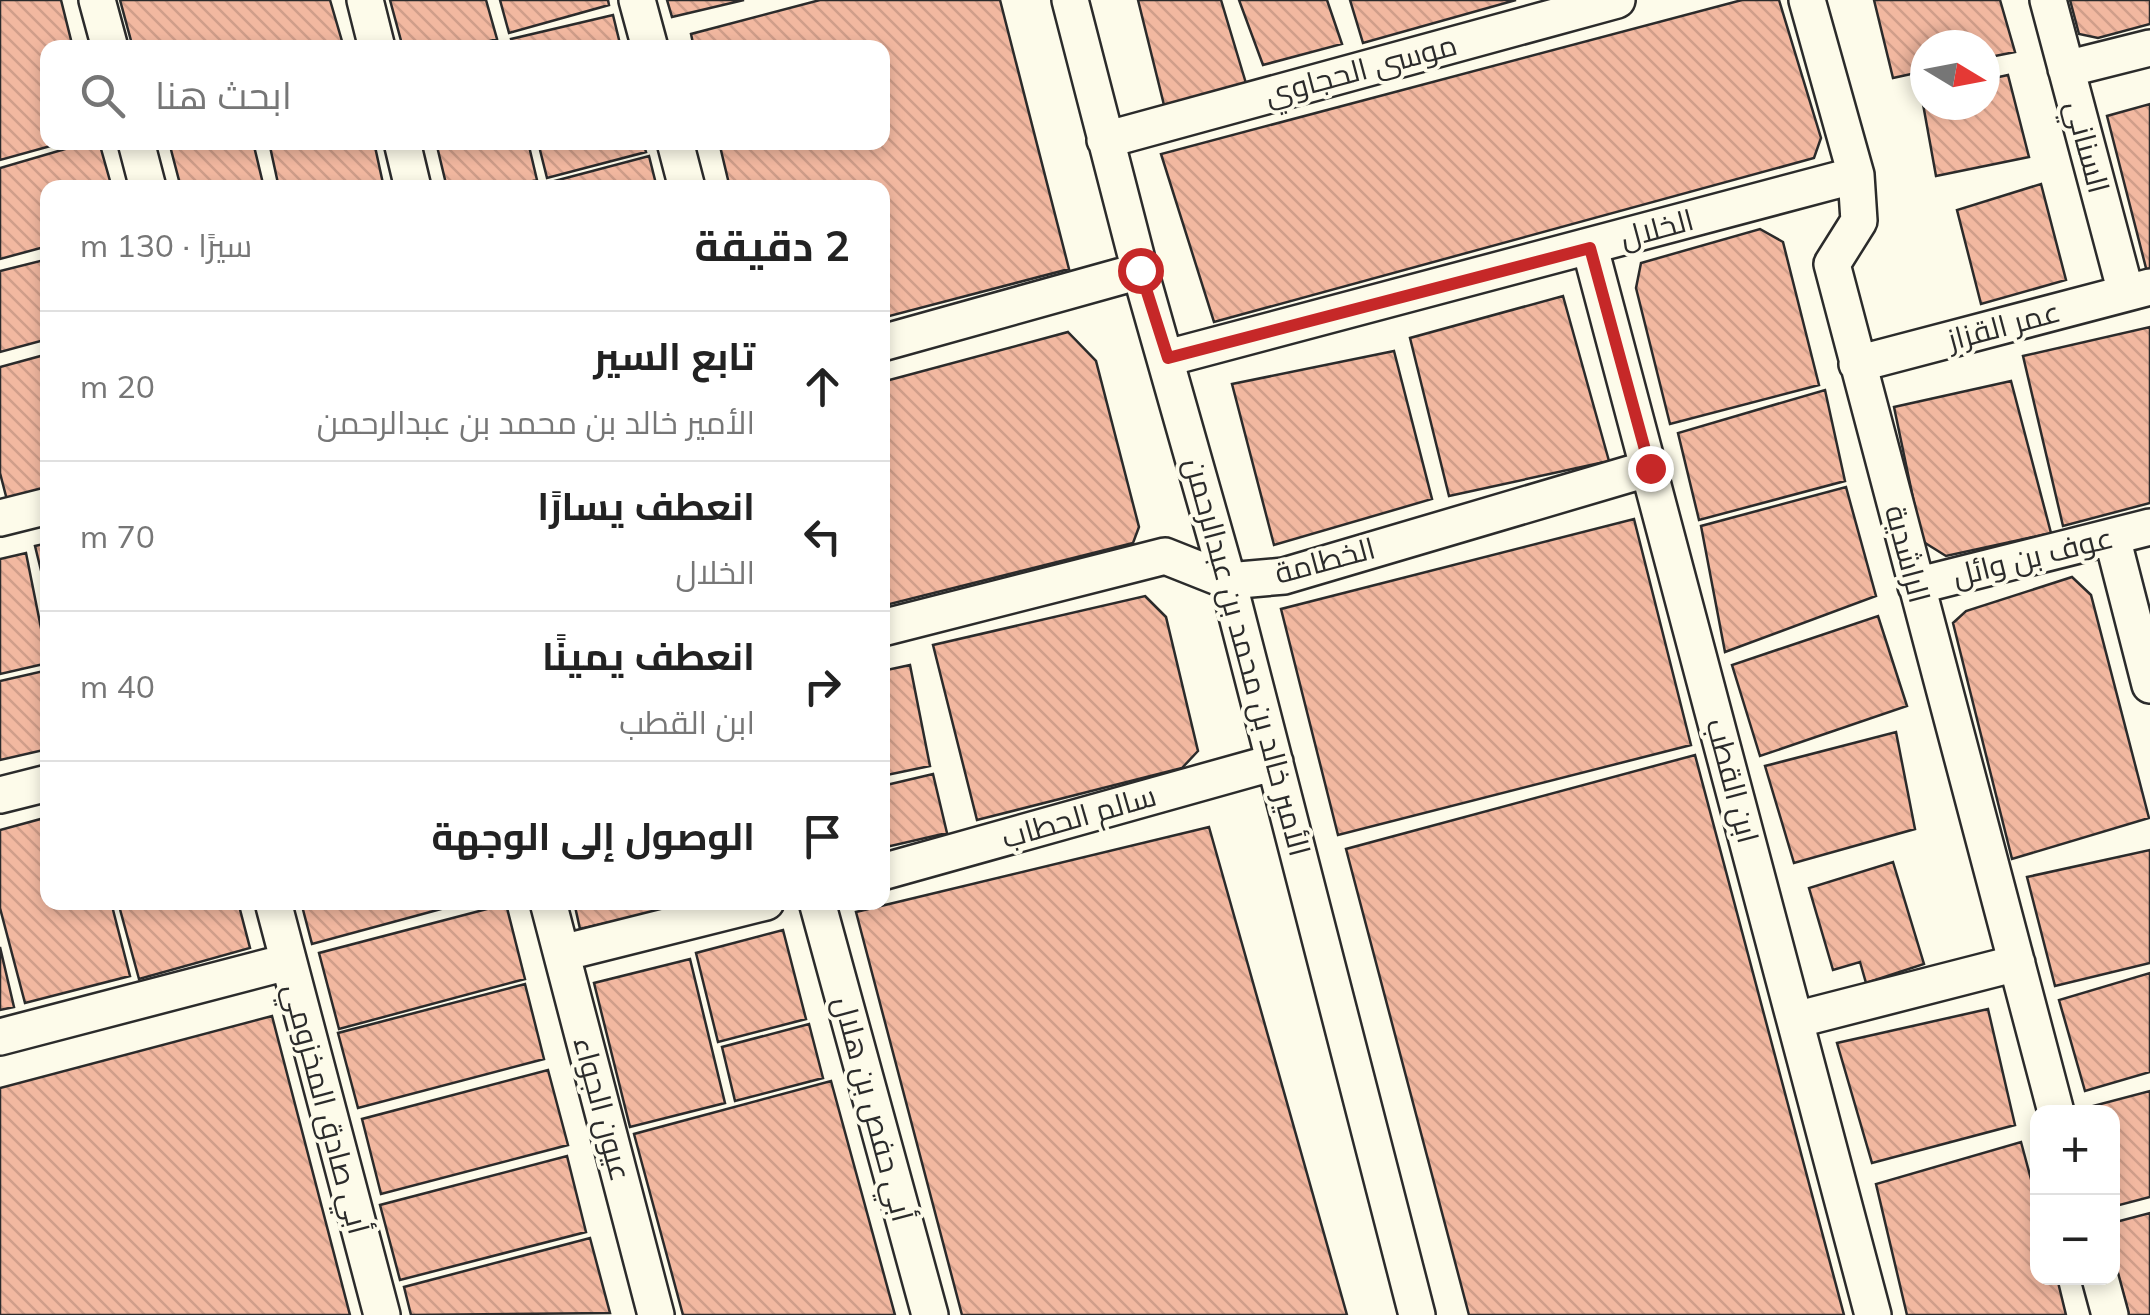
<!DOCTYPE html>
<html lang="ar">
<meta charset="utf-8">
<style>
body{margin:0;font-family:Mulish,Cairo,sans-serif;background:#f2f2f2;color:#222;direction:rtl}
.controls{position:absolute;right:30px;bottom:30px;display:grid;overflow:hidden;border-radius:20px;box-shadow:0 5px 15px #0003}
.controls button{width:90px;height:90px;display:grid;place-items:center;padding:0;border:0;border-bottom:2px solid #e0e0e0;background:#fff;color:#222;font:50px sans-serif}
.compass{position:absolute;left:1910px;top:30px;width:90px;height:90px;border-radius:50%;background:#fff;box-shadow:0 5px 15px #0003;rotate:100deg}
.stop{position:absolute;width:30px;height:30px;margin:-22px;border:8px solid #c62828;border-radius:50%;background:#fff}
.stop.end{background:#c62828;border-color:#fff;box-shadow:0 2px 10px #0008}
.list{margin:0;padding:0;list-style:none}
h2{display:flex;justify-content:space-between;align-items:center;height:130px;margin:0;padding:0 40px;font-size:42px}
h2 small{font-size:32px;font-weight:400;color:#767676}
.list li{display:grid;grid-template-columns:65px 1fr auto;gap:30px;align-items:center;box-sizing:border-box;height:150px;padding:0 40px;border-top:2px solid #e0e0e0}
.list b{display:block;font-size:38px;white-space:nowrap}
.list p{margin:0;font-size:32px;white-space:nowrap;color:#767676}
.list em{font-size:32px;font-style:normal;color:#767676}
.icon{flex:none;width:55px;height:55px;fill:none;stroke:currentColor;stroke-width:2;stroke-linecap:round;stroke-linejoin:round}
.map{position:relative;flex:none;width:2150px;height:1315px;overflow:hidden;direction:ltr}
.search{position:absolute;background:#fff;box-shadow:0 5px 15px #0003;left:40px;top:40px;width:850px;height:110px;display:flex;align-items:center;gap:25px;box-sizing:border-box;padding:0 35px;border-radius:20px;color:#767676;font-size:38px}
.panel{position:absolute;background:#fff;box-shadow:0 5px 15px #0003;left:40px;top:180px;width:850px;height:730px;border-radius:20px;direction:rtl}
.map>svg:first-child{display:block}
.building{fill:url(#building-back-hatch);stroke:#2b2b2b;stroke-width:2.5}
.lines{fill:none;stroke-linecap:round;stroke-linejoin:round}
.street-casing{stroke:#2b2b2b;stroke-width:40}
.street{stroke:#fdfbea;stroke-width:35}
.route{stroke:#c62828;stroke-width:12}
.labels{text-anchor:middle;stroke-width:8;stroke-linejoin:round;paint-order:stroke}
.street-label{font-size:30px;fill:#2b2b2b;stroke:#fdfbea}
</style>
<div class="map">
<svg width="2150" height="1315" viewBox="0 0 2150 1315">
<defs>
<pattern id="building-back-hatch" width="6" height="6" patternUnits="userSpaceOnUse" patternTransform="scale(2.5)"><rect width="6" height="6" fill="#f2b8a0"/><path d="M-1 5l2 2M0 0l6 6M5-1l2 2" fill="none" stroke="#d09e8a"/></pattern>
</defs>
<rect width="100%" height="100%" fill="#fdfbea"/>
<path class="building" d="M0,0h61l12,48h-25v94h17l-65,18z
M120,0h210l14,48h-211z
M390,0h96l11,39 -31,9h-63z
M500,0h108l1,5 -100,28z
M667,0h77l-72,17z
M820,0h180l69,269 -187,49v-130h-152l-11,-46h163v-94h-188l-3,-14z
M1138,0h83l27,90 -83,19z
M1239,0h88l15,44 -79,21z
M1350,0h166l-153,43z
M1742,0h37l42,138 -7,20 -600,164 -53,-168z
M1874,0h126l15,52 -30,6v-13h-60v26l-32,7z
M2070,0h80v24l-52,14 -19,-4z
M613,15l8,33h-108l-2,-9z
M2008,75l21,82 -93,19 -15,-83 4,-1v13h60v-25z
M2150,104v167l-3,1 -40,-156z
M89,142h10l13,46h-64v58l-48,13v-91z
M169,142h84l11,46h-83z
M269,142h105l10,46h-105z
M436,142h92l9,38 -31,8h-59z
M538,142h105l3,10 -99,26z
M649,156l8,32h-129z
M2041,184l25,96 -85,24 -24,-94z
M1760,229l23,13 36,143 -149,39 -34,-136 5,-25z
M48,259v80l-48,13v-81z
M1563,296l46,165 -160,35 -39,-158z
M2150,327v176l-87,23 -40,-170z
M1068,332l28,29 43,166 -6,16 -251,63v-224z
M1394,351l38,148 -158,46 -42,-161z
M48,354v135l-41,11 -7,-27v-106z
M2011,381l40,152 -105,23 -24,-15 -28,-134z
M1825,390l20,91 -146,39 -21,-87z
M1846,487l30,109 -151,56 -24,-126z
M1634,519l57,226 -353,90 -57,-226z
M48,543v56l-13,-53z
M26,553l22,110 -48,11v-115z
M2072,577l19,18 58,223 -137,41 -59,-236 13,-12z
M1145,596l21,21 32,134 -16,17 -205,52 -44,-175z
M1878,616l29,90 -147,50 -28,-91z
M910,665l20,101 -48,10v-105z
M48,670v79l-48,11v-79z
M1896,732l19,97 -121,34 -29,-97z
M1695,755l149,560h-375l-123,-466z
M933,774l14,59 -65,15v-62z
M48,817v85h63l19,74 -105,27 -25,-95v-78z
M1209,827l138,488h-385l-106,-403z
M2150,850v113l-95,23 -28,-109z
M1893,862l31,102 -58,19 -6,-21 -27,8 -24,-82z
M118,902h120l12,46 -111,31z
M301,902h166l-155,42z
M574,902h126l-120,27z
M506,904l19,75 -186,50 -20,-76z
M783,930l23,89 -88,23 -22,-89z
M0,947l14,60 -14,3z
M690,959l35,144 -95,24 -36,-144z
M2150,973v99l-65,19 -26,-91z
M525,984l19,75 -186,49 -20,-75z
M1988,1009l27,116 -143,38 -35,-120z
M272,1016l78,299h-350v-227z
M809,1024l14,54 -88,23 -13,-54z
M548,1070l20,75 -187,49 -19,-75z
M831,1081l64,234h-212l-49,-181z
M2150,1091v106l-38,10v-95l-34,-2z
M2021,1142l17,63v73h19l9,37h-159l-31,-131z
M567,1156l19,76 -186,48 -20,-75z
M2150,1213v102h-21l-17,-62v-30z
M590,1238l20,75 -199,2 -7,-28z"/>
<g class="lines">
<g class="street-casing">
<path id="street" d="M97,0l13,48
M365,0l12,48
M637,0l13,48
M1070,0l70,271 88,310 189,734
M1807,0l49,175 3,46 -27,43 224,848
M2048,0l78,293
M2066,69l84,-21
M1105,140l512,-140
M136,142l12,46
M402,142l11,46
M675,142l12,46
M1590,248l283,1067
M882,343l258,-72
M1167,358l689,-183
M1857,364l293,-77
M0,518l48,-12
M2112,537l38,148
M1916,586l234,-59
M882,628l283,-72 63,25 56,-5 366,-108
M0,795l48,-12
M882,872l393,-110
M273,902l109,413
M548,902l108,413
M817,902l113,413
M562,953l204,-51
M1795,1020l222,-57
M0,1037l287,-75
M2100,1278l10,37"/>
</g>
<use href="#street" class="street"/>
</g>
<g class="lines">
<path class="route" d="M1140,270l28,88 422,-110 60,220"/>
</g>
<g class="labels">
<g class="street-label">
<text transform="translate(1361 70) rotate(-15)" y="10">موسى الحجاوي</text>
<text transform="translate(2087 147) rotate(75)" y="10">السناني</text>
<text transform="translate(1657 229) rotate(-15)" y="10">الخلال</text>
<text transform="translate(2004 326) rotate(-15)" y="10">عمر القزاز</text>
<text transform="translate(1907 554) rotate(75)" y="10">الراشدية</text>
<text transform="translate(2033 557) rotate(-14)" y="10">عوف بن وائل</text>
<text transform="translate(1325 561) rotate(-15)" y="10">الخطامة</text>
<text transform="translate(1247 657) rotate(75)" y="10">الأمير خالد بن محمد بن عبدالرحمن</text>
<text transform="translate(1732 781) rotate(75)" y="10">ابن القطب</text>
<text transform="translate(1079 817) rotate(-16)" y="10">سالم الحطاب</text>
<text transform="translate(326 1109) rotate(75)" y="10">أبي صادق المخزومي</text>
<text transform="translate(602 1109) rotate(75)" y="10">عيون الجواء</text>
<text transform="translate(873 1109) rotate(75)" y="10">أبي حفص بن هلال</text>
</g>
</g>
</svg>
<div class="controls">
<button>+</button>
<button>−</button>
</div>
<svg class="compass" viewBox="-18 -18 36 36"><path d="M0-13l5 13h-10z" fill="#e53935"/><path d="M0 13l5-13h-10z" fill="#767676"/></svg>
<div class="stop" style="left:1140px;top:270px"></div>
<div class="stop end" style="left:1650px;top:468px"></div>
<div class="search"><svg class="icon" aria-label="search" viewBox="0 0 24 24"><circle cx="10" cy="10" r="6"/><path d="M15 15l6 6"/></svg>ابحث هنا</div>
<section class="panel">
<h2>2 دقيقة<small>سيرًا · 130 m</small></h2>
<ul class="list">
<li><svg class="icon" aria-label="ahead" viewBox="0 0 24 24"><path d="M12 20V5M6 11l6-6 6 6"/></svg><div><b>تابع السير</b><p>الأمير خالد بن محمد بن عبدالرحمن</p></div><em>20 m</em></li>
<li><svg class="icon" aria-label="left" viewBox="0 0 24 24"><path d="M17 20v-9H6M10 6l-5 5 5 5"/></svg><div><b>انعطف يسارًا</b><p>الخلال</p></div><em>70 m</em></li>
<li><svg class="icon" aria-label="right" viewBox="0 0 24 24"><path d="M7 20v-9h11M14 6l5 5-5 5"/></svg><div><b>انعطف يمينًا</b><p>ابن القطب</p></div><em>40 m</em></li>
<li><svg class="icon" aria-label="arrive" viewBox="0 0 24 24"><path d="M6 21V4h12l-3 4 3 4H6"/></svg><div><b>الوصول إلى الوجهة</b></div></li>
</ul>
</section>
</div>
